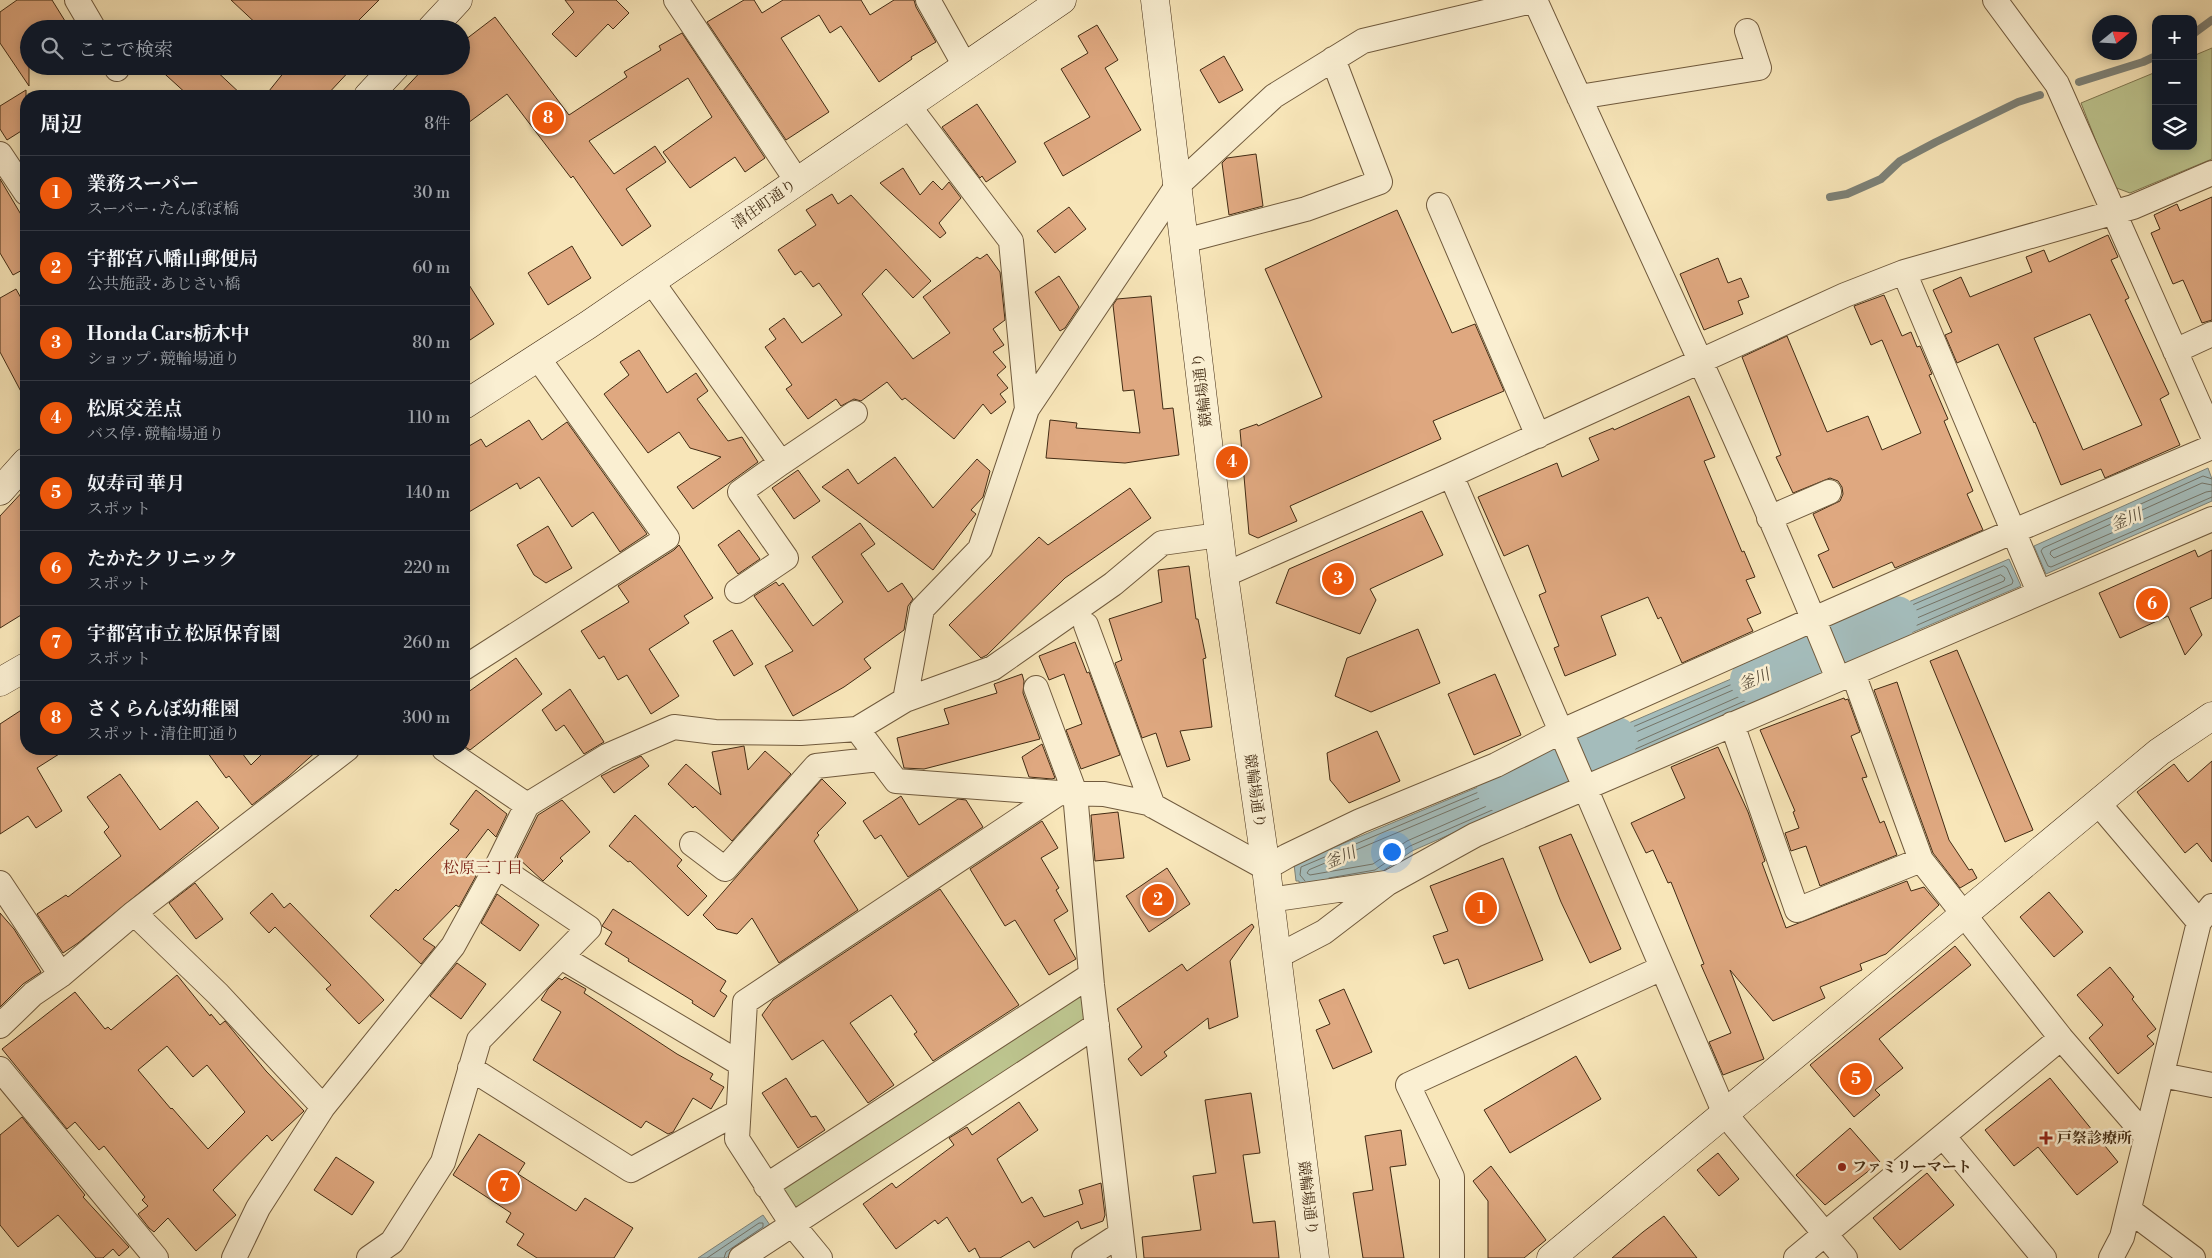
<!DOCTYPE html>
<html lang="ja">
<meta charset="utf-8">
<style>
body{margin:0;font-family:"Libre Bodoni","Noto Serif JP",serif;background:#242831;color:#f1f3f6}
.controls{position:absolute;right:15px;top:15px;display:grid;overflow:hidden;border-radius:10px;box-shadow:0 2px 12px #0003}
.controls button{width:45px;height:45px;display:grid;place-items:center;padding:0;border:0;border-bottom:1px solid #363941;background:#171b24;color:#f1f3f6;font:25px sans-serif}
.compass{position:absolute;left:2092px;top:15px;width:45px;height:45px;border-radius:50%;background:#171b24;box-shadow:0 2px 12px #0003;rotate:72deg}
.you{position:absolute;left:1391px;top:851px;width:18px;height:18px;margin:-12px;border:4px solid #fff;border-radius:50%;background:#1a73e8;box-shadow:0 0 0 8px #1a73e833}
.badge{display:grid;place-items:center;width:32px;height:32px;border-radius:50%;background:#ea580c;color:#fff;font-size:16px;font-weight:700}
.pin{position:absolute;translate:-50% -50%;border:2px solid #fff;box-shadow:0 1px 5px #0006}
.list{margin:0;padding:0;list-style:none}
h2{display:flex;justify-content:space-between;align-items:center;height:65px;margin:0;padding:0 20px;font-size:21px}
h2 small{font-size:16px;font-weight:400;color:#9ea1a6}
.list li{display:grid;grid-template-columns:32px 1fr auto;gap:15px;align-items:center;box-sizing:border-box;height:75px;padding:0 20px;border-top:1px solid #363941}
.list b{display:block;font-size:19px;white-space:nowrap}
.list p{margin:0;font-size:16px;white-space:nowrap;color:#9ea1a6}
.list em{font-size:16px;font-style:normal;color:#9ea1a6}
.icon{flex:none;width:28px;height:28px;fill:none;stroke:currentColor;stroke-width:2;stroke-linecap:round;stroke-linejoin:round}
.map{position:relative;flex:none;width:2212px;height:1258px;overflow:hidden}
.search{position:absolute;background:#171b24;box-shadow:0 2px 12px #0003;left:20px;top:20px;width:450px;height:55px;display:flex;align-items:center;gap:12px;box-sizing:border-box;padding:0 18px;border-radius:28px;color:#9ea1a6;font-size:19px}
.panel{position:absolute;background:#171b24;box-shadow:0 2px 12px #0003;left:20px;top:90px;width:450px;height:665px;border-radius:20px}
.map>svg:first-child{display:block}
.green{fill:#bdc58f;stroke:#807852}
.water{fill:#a4bcbb;stroke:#7d8278}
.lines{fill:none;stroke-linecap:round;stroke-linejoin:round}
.shore{stroke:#747468;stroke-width:1}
.stream{stroke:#7d8278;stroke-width:8}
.river{stroke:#a4bcbb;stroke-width:44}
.building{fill:#dfa880;stroke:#432c14;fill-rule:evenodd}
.street-casing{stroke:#705a3d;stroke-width:26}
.secondary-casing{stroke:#432c14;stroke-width:29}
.street{stroke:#faefd2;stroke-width:24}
.secondary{stroke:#faefd2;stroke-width:28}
.poi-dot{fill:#8f2418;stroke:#faefd2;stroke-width:2}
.labels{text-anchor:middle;stroke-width:5;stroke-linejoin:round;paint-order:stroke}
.street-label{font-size:15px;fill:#432c14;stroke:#faefd2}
.poi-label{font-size:15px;font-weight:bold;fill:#432c14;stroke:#faefd2;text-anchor:start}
.water-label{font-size:16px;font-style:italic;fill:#5b503e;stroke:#faefd2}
.neighbourhood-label{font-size:16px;fill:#7a1f14;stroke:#faefd2}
</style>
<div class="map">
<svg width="2212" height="1258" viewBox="0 0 2212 1258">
<rect width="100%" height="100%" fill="#f8e6b9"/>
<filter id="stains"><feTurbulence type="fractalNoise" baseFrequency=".004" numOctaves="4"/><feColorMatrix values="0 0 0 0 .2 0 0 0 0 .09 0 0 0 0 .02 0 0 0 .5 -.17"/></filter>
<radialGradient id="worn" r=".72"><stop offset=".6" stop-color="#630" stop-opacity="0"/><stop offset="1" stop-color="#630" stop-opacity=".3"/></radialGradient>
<path class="green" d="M2212,48v111l-82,34 -16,-6 -33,-84 75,-31v74h37v-90z
M1084,986l4,34 -292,195 -19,-29z"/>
<path class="water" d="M2208,468l4,11v22l-166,73 -12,-28z
M2009,559l12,27 -173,74 -12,-27z
M1803,648l11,28 -222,98 -12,-30z
M1550,757l13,28 -151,66 -35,24 -77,13 -1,-7h-3l-2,-17z
M763,1215l9,13 -46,30h-28z"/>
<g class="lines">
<path class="shore" d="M2212,479l-9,-3 -160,72 -2,3 7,15 3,1 161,-70
M2212,485l-10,-2 -151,68 -1,3 4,4 152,-66 6,-1
M2004,566l3,2 6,13 -1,3 -159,69 -3,-1 -7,-15 2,-3z
M2001,575l4,3 -1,3 -148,63 -3,-1v-6z
M1798,656l3,1 6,14 -1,3 -209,92 -3,-1 -7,-16 2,-3z
M1794,664l4,1 -1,6 -197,87 -3,-2 -2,-4 2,-3z
M1542,772l3,1 1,7 -139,61 -34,23 -63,11 -3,-2 2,-3z
M1305,881l-5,-6 1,-8 244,-103 4,1 7,15 -2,3 -144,63 -35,24 -46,8
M707,1258l52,-35h4v4l-37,25 -2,6"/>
<path class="stream" d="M2193,34l19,-14
M2079,82l64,-20 13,-6
M1830,197l17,-3 34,-15 19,-18 36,-19 82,-40 22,-7"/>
<path class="river" d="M1752,680l144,-62
M1499,789l117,-50"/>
</g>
<path class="building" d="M17,0h35l18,29h-41v57l-29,-43v-31z
M231,0h148l-29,29h-88z
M565,0h51l13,13 -16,16 -5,-5 -32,33 -24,-23 22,-22z
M744,0h10l8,13 21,-13h78l9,15 24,-15h20l2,7 20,35 -25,15 1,2 -33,23 -38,-56 -11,7 -11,-18 -38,23 48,74 -43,28 -79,-118z
M495,17l74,98 58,-38 -3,-5 37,-22 -2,-4 23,-13 83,125 -20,14 -10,-15 -45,31 -27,-36 49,-35 -24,-39 -99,63 25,33 41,-28 11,16 -40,27 25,37 -29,20 -49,-70 -2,2 -64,-84 -43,32v-30h-66l28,-30h35v-23z
M1097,25l21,35 -13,8 36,62 -78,46 -19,-33 46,-26 -29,-48 27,-16 -10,-17z
M1224,56l19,34 -24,13 -19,-33z
M156,66h55l32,30h-54z
M289,66h65l-28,30h-61z
M26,90v38l-19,12 -7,-11v-23z
M977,104l39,58 -30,20 -4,-6 -2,2 -38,-51z
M1256,154l7,52 -34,9 -7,-52 5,-5z
M903,168l17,27 13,-14 9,9 7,-8 12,16 -22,25 7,10 -6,5 -60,-55z
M0,179l26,44v45l-13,7 -13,-22z
M832,194l6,10 13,-9 80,86 -18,17 -27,-29 -24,25 51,65 37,-26 -27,-36 54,-40 3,2 7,-5 13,18 5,48 -12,9 11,16 -11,7 13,15 -9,8 11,13 -8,6 6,8 -15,12 -8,-10 -29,35 -49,-41 -3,2 -15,-18 -26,19 -7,-2 -13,7 -5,-7 -28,20 -22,-30 6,-4 -27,-38 11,-8 -7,-10 15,-11 18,25 40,-28 -23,-32 -6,4 -12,-16 -6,4 -17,-25 38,-25 -10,-15z
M2212,197v123l-10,3 -19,-43 -10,4 -22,-51 9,-4 -6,-14 23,-11 3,7z
M1069,207l17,22 -31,24 -18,-22z
M1397,210l55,123 23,-9 29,67 -71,30 8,18 -151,67 7,15 -39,17 -9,-4 -9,-104 17,-6 1,2 64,-29 -57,-128z
M2108,235l10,22 -7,3 18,38 -4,2 44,94 -9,5 20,46 -75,33 -4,-9 -40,16 -26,-63 -1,1 -36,-79 -41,19 -12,-28 7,-3 -19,-42 28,-13 9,20 62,-25 -6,-15 18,-7 5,12zM2090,314l52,111 -59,25 -49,-112z
M572,246l19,32 -43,27 -20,-32z
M1718,258l10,25 13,-5 8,19 -11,4 5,13 -39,16 -24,-56z
M1059,276l20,31 -14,21 -5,3 -25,-39z
M464,277l30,47 -30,20z
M16,289l10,18v94l-26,-49v-54z
M1884,295l18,41 9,-4 6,15 3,-1 12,28 -3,1 19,44 -4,2 29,70 -6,3 16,36 -88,38 -3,-6 -59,26 -15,-33 11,-5 -16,-36 27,-13 3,-7 -1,-7 -4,-6 -8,-3 -37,15 -17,-36 5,-2 -39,-98 45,-21 40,96 41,-16 14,34 39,-17 -39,-93 -11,5 -17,-39z
M1151,296l12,113 10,-1 6,47 -54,8 -79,-5 4,-38 27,3 -1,5 64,5 -6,-43 -11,1 -10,-86 4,-6z
M639,350l28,43 29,-20 12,18 -11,8 31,42 14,-4 16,25 -65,47 -16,-22 44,-30 -31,-9 -11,-16 -31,21 -44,-59 25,-19 -9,-13z
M1689,396l26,61 -11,4 38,91 2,-1 11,26 -9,3 15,33 -14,6 6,12 -71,32 -21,-46 -3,2 -10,-22 -47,19 15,39 -51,21 -11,-28 5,-2 -20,-51 7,-3 -18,-47 -24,11 -26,-59 79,-34 5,14 37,-17 -10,-22 24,-10 1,2z
M529,420l13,20 25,-18 80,112 -27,18 -27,-40 -21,15 -33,-50 -19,12 -3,-6 -53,32v-66l17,-10 5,8z
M895,457l38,51 44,-49 13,12 -7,26 -12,13 5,4 -43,56 -111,-83 26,-18 10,15z
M798,470l22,31 -26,18 -22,-31z
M26,488v124l-26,16v-112z
M1130,488l21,30 -86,60 -78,77 -6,3 -32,-33 90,-88 9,8z
M1422,511l21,44 -73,34 6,11 -16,34 -84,-31 13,-34z
M860,523l15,21 -14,10 27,38 14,-9 11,16 -5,7 -4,24 -40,29 7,9 -27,19 -51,29 -28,-50 28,-15 -39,-55 22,-14 3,4 4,-3 30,43 30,-24 -31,-45z
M548,526l24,42 -26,15 -12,-8 -17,-30z
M739,530l21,29 -22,15 -20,-29z
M679,545l34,53 -29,18 5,7 -40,26 30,47 -28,18 -24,-39 -9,5 -14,-24 -5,3 -18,-28 48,-29 -11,-16 56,-36z
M2195,550l3,7 14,-7v48l-22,10 12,27 -17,20 -17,-39 -48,22 -21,-45z
M1189,566l7,53h2l8,39 -3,1 9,68 -32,4 10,29 -23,7 -11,-34 -14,5 -27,-75 7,-3 -13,-41 53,-17 -4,-32z
M1418,629l22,54 -69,29 -36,-16 12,-38z
M732,630l21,34 -19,12 -21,-35z
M1075,642l12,31 2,-1 31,83 -39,14 -15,-39 16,-6 -18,-50 -15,6 -10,-24z
M1957,650l76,180 -28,12 -75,-181z
M516,658l26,36 -72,56 -6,-4v-51z
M1022,674l2,7 -1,12 17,46 -116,30 -20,-1 -7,-30 52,-14 -5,-15 53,-16 -3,-9z
M1495,674l26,61 -47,20 -26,-61z
M1897,682l52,158 20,30 3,-1 5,9 -17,10 -27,-35 -59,-163z
M570,689l34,53 -20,12 -20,-29 -8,6 -14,-21z
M1844,698l1,2 3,-1 12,33 -9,4 16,41 -5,1 18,45 4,-2 13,34 -77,31 -14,-40 -15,5 -6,-18 14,-5 -6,-16 2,-1 -35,-81z
M26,707v42h41l-30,19 25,43 -26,17 -8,-12 -28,18v-110z
M1377,731l23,50 -51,22 -19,-23 -3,-27z
M1042,744l13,34 -3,1 -23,-2 -7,-20z
M744,746l4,24 17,-19 26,23 -59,67 -37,-35 -2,2 -25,-24 18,-20 35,31 -9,-43z
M1718,747l30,65 17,49 -3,2 24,65 121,-47 4,10 13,-4 15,18 -53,49 -26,10 2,6 -42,17 5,11 -52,23 -43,-51 34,89 -41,16 -14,-33 22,-9 -30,-68 3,-1 -33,-82 -3,1 -15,-33 -7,3 -15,-30 54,-25 -14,-31z
M205,749h34l12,16 16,-16h52l-31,28 -36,28 -23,-29 -3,2z
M641,756l8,10 -35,27 -13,-17z
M2212,761v101l-15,-19 -12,10 -48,-61 37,-28 14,18z
M120,774l40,56 37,-29 22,27 -141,115 -15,10 -26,-39 29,-19 2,2 53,-41 -17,-24 5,-5 -22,-30z
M822,779l24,24 -29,30 2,2 -5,6 44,69 -79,53 -27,-45 -15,16 -20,-5 -14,-14z
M476,790l31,24 -11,23 -8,-8 -25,33 13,14 -17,31 -3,-2 -33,34 12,8 -14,17 -51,-48 26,-27 2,2 61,-61 -9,-6z
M901,796l18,29 39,-26 8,1 17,27 -75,50 -27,-42 -6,4 -12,-18z
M562,800l28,32 -30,26 3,3 -20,20 -26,-24 21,-42z
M1118,812l6,46 -29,3 -4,-46z
M635,815l47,45 -5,6 30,30 -19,20 -58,-55 -2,1 -19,-16z
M1042,821l16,27 -17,10 18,30 -3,2 12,21 -14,9 22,39 -27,16 -34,-55 -10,6 -35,-57z
M1571,834l50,115 -31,14 -29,-61 -22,-55z
M1503,858l40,102 -74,29 -11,-30 -14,5 -11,-28 15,-5 -18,-45z
M1167,868l23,36 -41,28 -23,-36z
M195,883l28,36 -27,20 -27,-36z
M940,889l79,116 -86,56 -19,-27 3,-2 -26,-37 -41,28 44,62 -26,18 -45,-63 -31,20 -30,-45 11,-15z
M2049,892l34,40 -29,25 -34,-40z
M272,893l12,15 6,-5 94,97 -25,24 -33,-35 5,-4 -56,-58 -6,6 -19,-20z
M497,894l42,31 -19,26 -39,-28z
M613,909l113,72 -6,10 7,5 -13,21 -22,-14 1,-2 -65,-40 1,-2 -24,-15 7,-12 -10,-6z
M0,913l14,16 27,43 -18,12 -23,23z
M1252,924l2,3 -24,34 8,56 -29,12 -1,-11 -44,34 3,4 -26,20 -13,-17 14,-12 -25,-38 65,-45 5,7z
M1955,946l16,19 -92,74 24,29 -28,22 5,5 -26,22 -44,-52z
M457,963l29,21 -25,35 -31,-23z
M2110,967l24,30 -2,2 24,30 -9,7 7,8 -36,30 -29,-36 14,-13 -26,-30z
M177,975l33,41 1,-2 9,11 5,-4 41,50 38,40 -32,30 -5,-6 -54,55 23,25 -40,36 -28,-33 -14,14 -5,-4 -11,-14 10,-8 -6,-6 3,-3 -41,-51 -5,4 -24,-28 -8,7 -65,-80 73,-57 30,37 3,-2 3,3zM167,1046l26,31 14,-12 38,47 -37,37 -36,-41 -1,1 -33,-39z
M565,977l21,12 -2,4 93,61 36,20 -3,5 14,8 -13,22 -18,-11 -20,34 -5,2 -22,-13 -5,7 -108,-68 28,-48 -20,-12 7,-11 11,-11 3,2z
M1344,989l28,63 -39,17 -17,-39 14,-6 -11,-24z
M1576,1056l25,43 -91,54 -26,-43z
M786,1078l25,39 5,-1 9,14 -27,18 -36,-55z
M2050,1078l68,84 -41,33 -39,-48 -24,19 -29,-36z
M1251,1093l9,60 -17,2 10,68 22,-2 4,37h-135l-2,-21 59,-7 -8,-54 23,-3 -11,-73z
M1019,1102l19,28 -41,29 25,44 10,-6 12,20 39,-13 -4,-14 22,-7 4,32 -2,6 -22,8 -3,-8 -44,27 -5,-7 -29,17h-20l-5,-10 -6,4 -22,-35 -9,7 -3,-4 -39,29 -33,-45 29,-21 4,5 58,-43 -5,-7 18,-11 5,8z
M22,1117l63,78 -2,2 46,50 -10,9 -6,-7 -10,9h-7l-38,-43 -40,32 -18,-22v-90z
M1850,1128l30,34 -55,43 -29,-30z
M1401,1130l5,35 -16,2 14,91h-41l-10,-65 20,-3 -8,-54z
M479,1134l46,29 -7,11 58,37 9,-13 48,30 -19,30h-77l-20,-13 7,-11 -18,-12 5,-9 -58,-38z
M1718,1153l21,26 -20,17 -22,-26z
M336,1157l38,25 -22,33 -38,-25z
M1491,1166l55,74 -22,18h-36v-57l-15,-20z
M1927,1173l27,32 -54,45 -27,-32z
M1664,1216l33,42h-85l31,-26z"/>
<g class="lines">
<g class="street-casing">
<path id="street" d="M77,0l17,29
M676,0l121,181
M928,0l37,66
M1535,0c102,226 210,449 303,679
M1995,0l62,84 155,350
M116,66l1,3
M1579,97l180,-29 -12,-37
M0,154l26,39
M1439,205l99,231
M1184,241l122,-32 74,-27 -47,-123
M1904,272l135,320
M652,282l129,181 74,-50
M2175,351l37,-17
M1027,409l150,-223 97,-90 89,-55 173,-41
M1451,475l274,639 120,144
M1769,518l60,-26
M1224,575l227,-100 394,-180 59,-23 229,-65 79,-34
M737,591l49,-33 -46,-66 41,-29
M1086,625l67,181
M464,668l203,-130 -129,-180
M1036,688l39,105 17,192 32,273
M905,700l88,-32 120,-84 49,-41 57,-8
M1732,724l65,186 124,-50 -68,-187
M857,729l48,-29 17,-91 58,-60 47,-140 -16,-168 -103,-136
M2098,803l101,119
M527,805l80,-49 67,-29 41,5 86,1 56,-4 39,52 163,12
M692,844l33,25 91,-103 63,-7
M1921,860l140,178 85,98
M0,883l61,92
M1269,900l117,-17
M134,913l84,81 105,113
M561,957l180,107
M1276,957l48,-25 64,-49 87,-48 737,-316
M0,1026l33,-32 28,-19 73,-62 213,-164
M470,1068l161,102 107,-58
M0,1069l156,189
M2162,1075l50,10
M1943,1136l101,122
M766,1186l325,-211
M2129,1210l64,48
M234,1258l24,-50 65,-101 130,-161 44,-80
M369,1258l23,-16 51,-80 36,-122 110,-112 -92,-62 30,-61 -83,-56
M741,1258l356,-233
M820,1258l-28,-34 -55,-85 8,-137 314,-209 45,1 44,9 118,65 21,-12 73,-35 136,-56 64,-33 254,-113 200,-88 198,-84
M1084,1258l37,-24
M1452,1258v-81l-44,-92 254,-117
M1796,1258l265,-220
M2111,1258l11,-21 77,-315 13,-16"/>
</g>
<g class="secondary-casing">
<path id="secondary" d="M1155,0l69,575 42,293 49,390
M431,29l27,-29
M368,96l28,-30
M464,405l124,-80 474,-325
M0,491l26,-29
M0,682l26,-15
M1551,1258l608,-506 53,-36"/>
</g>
<use href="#street" class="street"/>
<use href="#secondary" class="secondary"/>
</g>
<g class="poi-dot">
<path d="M2043.5 1130.5h5v5h5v5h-5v5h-5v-5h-5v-5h5z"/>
<circle cx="1842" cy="1167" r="5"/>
</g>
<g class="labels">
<g class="street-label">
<text transform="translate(764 204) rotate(-35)" y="5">清住町通り</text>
<text transform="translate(1202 390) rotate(-97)" y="5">競輪場通り</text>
<text transform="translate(1255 791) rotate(82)" y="5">競輪場通り</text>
<text transform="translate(1308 1198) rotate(83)" y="5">競輪場通り</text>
</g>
<g class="poi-label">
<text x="2057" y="1143">戸祭診療所</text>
<text x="1852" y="1172">ファミリーマート</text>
</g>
<g class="water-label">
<text transform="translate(2126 519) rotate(-23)" y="6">釜川</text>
<text transform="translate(1754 679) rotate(-23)" y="6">釜川</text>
<text transform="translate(1340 857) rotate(-23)" y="6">釜川</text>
</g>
<g class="neighbourhood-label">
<text x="483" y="873">松原三丁目</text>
</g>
</g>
<rect width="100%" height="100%" filter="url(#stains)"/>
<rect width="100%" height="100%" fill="url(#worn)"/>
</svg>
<div class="controls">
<button>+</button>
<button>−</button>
<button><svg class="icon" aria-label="layers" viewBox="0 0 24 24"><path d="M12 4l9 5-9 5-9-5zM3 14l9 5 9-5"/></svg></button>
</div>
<svg class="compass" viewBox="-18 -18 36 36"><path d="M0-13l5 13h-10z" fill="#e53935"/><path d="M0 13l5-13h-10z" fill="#9ea1a6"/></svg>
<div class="you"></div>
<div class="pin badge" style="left:1481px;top:908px">1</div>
<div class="pin badge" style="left:1158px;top:900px">2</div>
<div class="pin badge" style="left:1338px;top:579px">3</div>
<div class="pin badge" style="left:1232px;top:462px">4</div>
<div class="pin badge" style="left:1856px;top:1079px">5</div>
<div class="pin badge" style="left:2152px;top:604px">6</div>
<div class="pin badge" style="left:504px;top:1186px">7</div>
<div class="pin badge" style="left:548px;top:118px">8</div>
<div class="search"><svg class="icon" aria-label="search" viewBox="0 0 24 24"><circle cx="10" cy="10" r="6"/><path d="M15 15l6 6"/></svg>ここで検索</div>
<section class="panel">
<h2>周辺<small>8件</small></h2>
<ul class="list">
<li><span class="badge">1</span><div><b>業務スーパー</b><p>スーパー · たんぽぽ橋</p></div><em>30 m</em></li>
<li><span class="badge">2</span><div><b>宇都宮八幡山郵便局</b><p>公共施設 · あじさい橋</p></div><em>60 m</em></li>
<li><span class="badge">3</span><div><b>Honda Cars栃木中</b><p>ショップ · 競輪場通り</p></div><em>80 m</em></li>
<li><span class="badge">4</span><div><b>松原交差点</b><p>バス停 · 競輪場通り</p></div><em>110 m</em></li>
<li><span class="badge">5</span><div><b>奴寿司 華月</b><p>スポット</p></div><em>140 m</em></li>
<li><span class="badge">6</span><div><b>たかたクリニック</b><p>スポット</p></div><em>220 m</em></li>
<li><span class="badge">7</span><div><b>宇都宮市立 松原保育園</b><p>スポット</p></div><em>260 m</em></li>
<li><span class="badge">8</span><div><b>さくらんぼ幼稚園</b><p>スポット · 清住町通り</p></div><em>300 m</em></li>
</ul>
</section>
</div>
